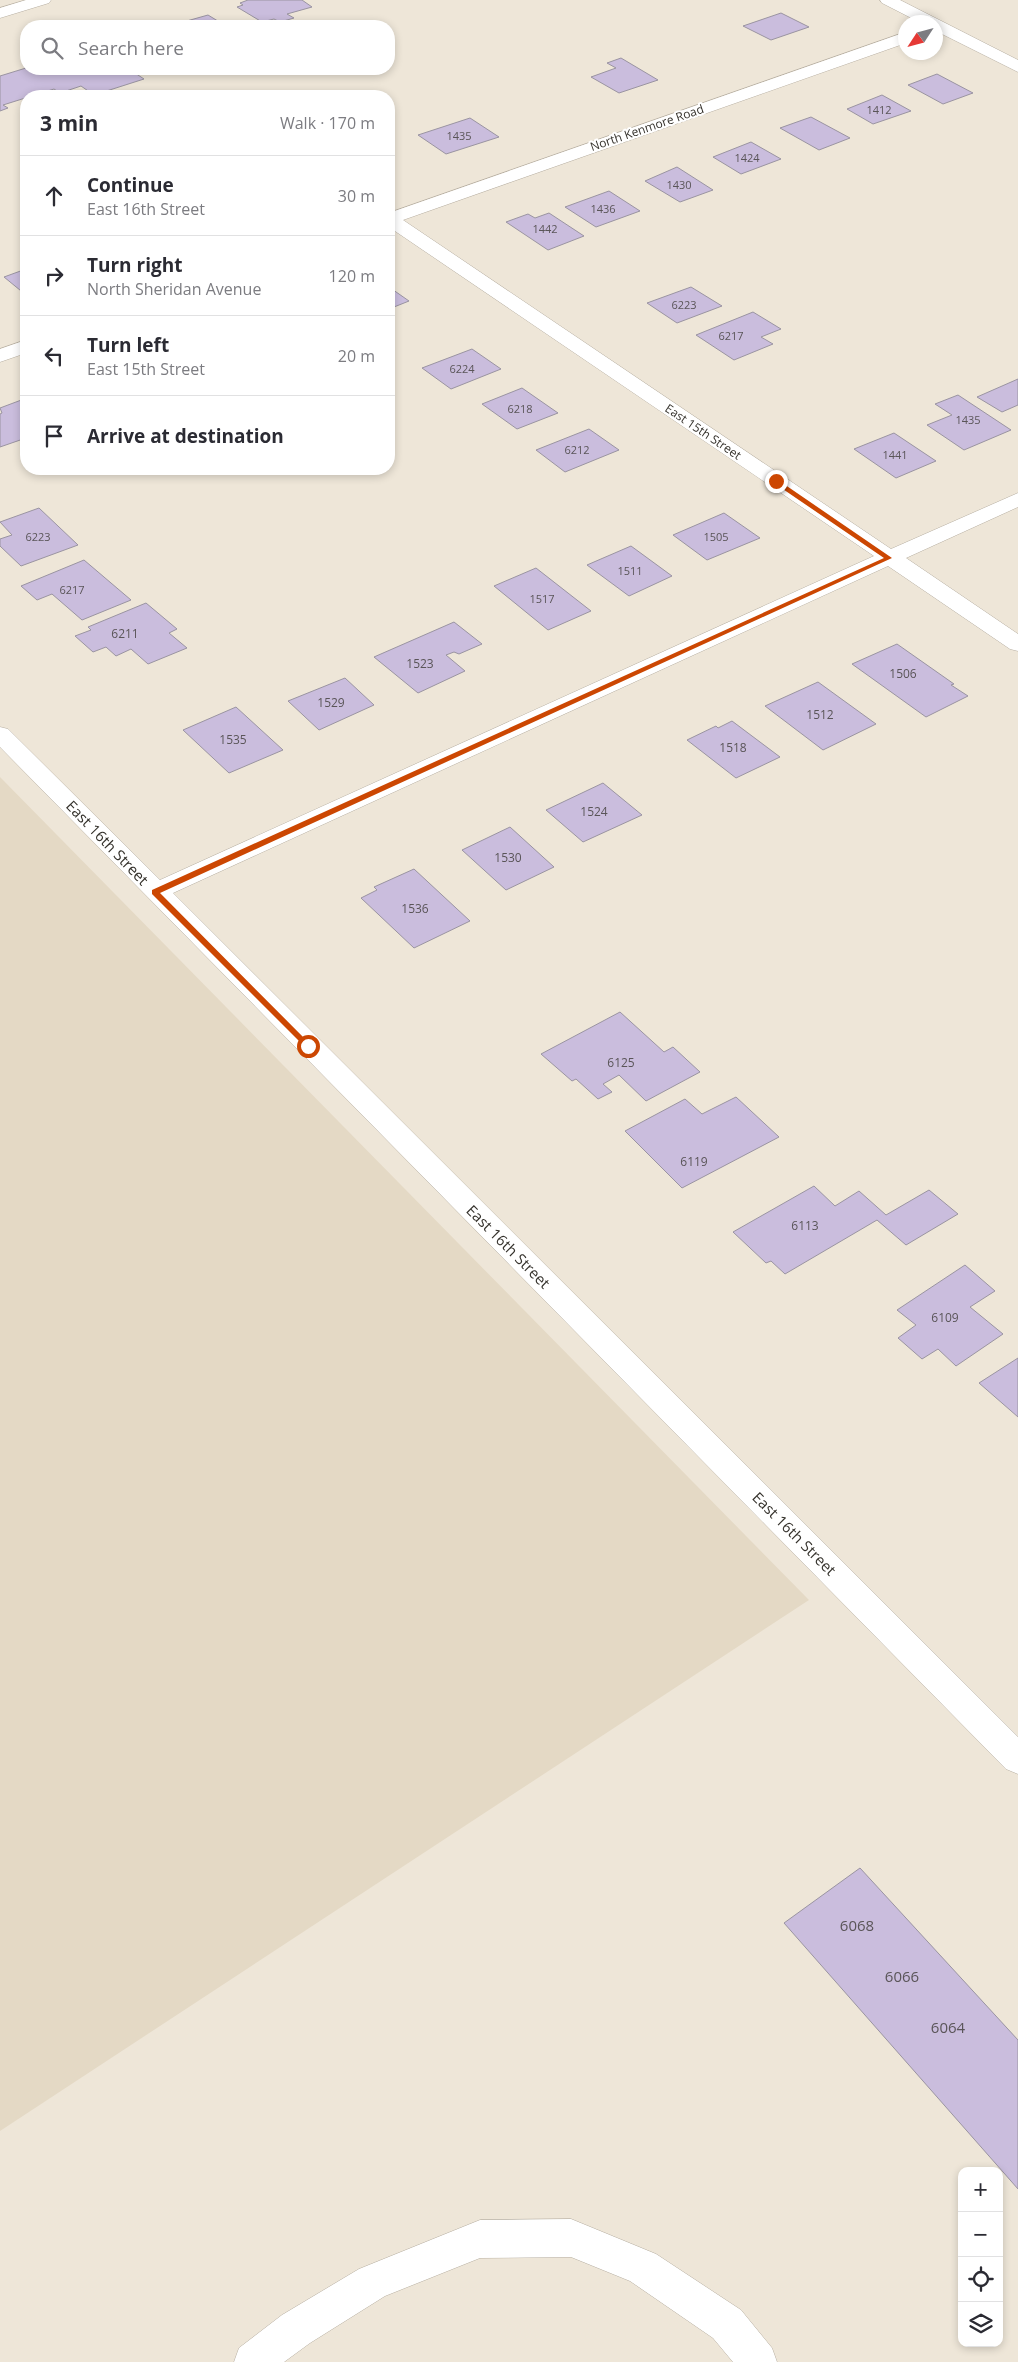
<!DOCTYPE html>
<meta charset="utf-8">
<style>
body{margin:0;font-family:"Open Sans",sans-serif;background:#f7f7f7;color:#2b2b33}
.controls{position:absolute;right:15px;bottom:15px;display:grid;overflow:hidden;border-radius:10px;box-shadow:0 2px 8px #0003}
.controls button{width:45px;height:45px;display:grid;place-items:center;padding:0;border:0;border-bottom:1px solid #e1e1e2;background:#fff;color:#2b2b33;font:25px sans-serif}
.compass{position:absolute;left:898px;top:15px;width:45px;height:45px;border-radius:50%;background:#fff;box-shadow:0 2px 8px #0003;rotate:234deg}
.stop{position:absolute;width:15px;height:15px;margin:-11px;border:4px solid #cc4702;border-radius:50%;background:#fff}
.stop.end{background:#cc4702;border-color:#fff;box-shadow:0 1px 5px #0008}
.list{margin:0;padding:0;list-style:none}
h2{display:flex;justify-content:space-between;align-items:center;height:65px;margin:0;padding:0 20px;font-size:21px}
h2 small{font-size:16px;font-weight:400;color:#7c7c81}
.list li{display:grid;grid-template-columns:32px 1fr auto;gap:15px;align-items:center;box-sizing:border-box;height:80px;padding:0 20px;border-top:1px solid #e1e1e2}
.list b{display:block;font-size:19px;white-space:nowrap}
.list p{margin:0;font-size:16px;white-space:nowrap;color:#7c7c81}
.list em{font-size:16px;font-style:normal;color:#7c7c81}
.icon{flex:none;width:28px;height:28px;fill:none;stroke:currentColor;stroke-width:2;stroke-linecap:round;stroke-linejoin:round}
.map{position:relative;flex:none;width:1018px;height:2362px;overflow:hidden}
.search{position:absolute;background:#fff;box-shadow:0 2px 8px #0003;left:20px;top:20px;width:375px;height:55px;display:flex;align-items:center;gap:12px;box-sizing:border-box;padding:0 18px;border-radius:20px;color:#7c7c81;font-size:19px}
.panel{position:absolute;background:#fff;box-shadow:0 2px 8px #0003;left:20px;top:90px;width:375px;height:385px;border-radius:20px}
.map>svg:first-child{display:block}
.built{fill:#e4d9c5}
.building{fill:#cabddd;stroke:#9a94a1}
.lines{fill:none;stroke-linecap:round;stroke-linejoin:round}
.minor-casing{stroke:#b6aea1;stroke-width:1}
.minor{fill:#fff;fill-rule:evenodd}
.route{fill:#cc4702}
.labels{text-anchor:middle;stroke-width:4;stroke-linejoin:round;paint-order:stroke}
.far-number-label{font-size:11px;fill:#5a5558}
.far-street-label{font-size:12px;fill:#35322c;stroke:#fff}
.number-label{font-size:12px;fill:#5a5558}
.street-label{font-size:15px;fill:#35322c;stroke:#fff}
.near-number-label{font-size:15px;fill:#5a5558}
</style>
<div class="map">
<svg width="1018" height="2362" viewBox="0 0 1018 2362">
<rect width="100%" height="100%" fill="#eee6d8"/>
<path class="built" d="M0,777l809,823 -809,531z"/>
<path class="building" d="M248,0h54l10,7 -25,7 7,4 -14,4 -6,-3 -12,3 -25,-15 6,-2 -3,-2z
M781,13l28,14 -38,13 -28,-14z
M208,15l18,11h-57z
M621,58l37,22 -39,13 -28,-16 25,-9 -9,-5z
M26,68l103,1 15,10 -50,16 -13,-9 -21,7 -6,-4 -51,16 5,3 -8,3v-35z
M937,74l36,19 -30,11 -35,-19z
M882,95l29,16 -38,13 -26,-15z
M811,117l39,21 -31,12 -39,-22z
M470,118l29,19 -53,17 -28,-19z
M751,142l30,17 -40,15 -28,-17z
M677,167l36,23 -33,12 -35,-21z
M609,191l31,20 -44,16 -31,-20z
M549,213l35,23 -36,14 -42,-28 22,-8 7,4z
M26,269v26l-22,-18z
M389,287l20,14 -20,8z
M691,287l31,19 -45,17 -30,-20z
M753,312l28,17 -20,8 12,7 -39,16 -38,-25z
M472,349l29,20 -50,20 -29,-21z
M1018,379v26l-16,7 -25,-15z
M522,388l36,25 -41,16 -35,-25z
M958,395l53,35 -47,20 -37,-25 25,-10 -17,-11z
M24,399l2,2v37l-26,9v-33l2,-1 -2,-5z
M589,429l30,21 -54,22 -29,-22z
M894,433l42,28 -40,17 -42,-29z
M39,508l39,37 -57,21 -21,-20v-7l12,-4 -12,-13z
M724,513l36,25 -53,22 -34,-25z
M631,546l41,30 -43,20 -42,-31z
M84,560l47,40 -49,20 -30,-26 -15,6 -16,-14z
M536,568l55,43 -43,19 -54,-44z
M146,603l31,26 -8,4 18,15 -39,16 -17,-15 -15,7 -10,-9 -13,5 -18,-16 16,-6 -3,-3z
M454,622l28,22 -23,10 -5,-2 -8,3 19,16 -47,22 -44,-36z
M897,644l57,40 -3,1 17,11 -42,21 -74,-53z
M345,678l29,27 -55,25 -31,-29z
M818,682l58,42 -53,26 -58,-44z
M236,707l47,43 -54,23 -46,-43z
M732,721l48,36 -44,21 -49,-38 29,-14 2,2z
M603,783l39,32 -59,27 -37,-32z
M510,827l44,40 -48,23 -44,-40z
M414,869l56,52 -56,27 -53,-50 16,-8 -3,-3z
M620,1012l44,40 9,-5 27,25 -54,29 -27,-26 -16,9 9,8 -14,7 -22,-20 -4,2 -31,-27z
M736,1097l43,40 -97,51 -57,-57 60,-32 17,15z
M814,1186l21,20 24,-15 27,24 43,-25 29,24 -52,31 -29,-25 -92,54 -14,-13 -5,2 -33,-31z
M965,1265l30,26 -25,16 33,27 -47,32 -18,-17 -16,10 -24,-21 18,-13 -19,-15z
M1018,1358v59l-39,-34z
M860,1868l158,172v149l-234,-266z"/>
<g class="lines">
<g class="minor-casing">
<path id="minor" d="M26,0h25l-2,3 -49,15v-10z
M880,0h20l118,60v12l-82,-41v-9h-17l-37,-19z
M906,32v11l-503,177 488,329 127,-56v14l-112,51 112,76v17l-8,-2 -122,-83 -715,327 845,844v37l-12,-5 -1006,-1022v-20l8,2 152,151 714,-324 -485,-329v-14z
M26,340v13l-26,9v-13z
M571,2219l85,35 85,56 31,38 5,14h-44l-20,-24 -83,-57 -59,-24 -91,1 -95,38 -75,47 -26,19h-50l5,-14 43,-33 77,-46 121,-49z"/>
</g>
<use href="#minor" class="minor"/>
</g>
<path class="route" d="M774,480h4l114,78 -732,335 150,151v3h-5l-153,-153v-4l732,-332 -110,-75z"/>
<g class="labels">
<g class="far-number-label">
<text x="879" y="114">1412</text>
<text x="459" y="140">1435</text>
<text x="747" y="162">1424</text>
<text x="679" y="189">1430</text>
<text x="603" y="213">1436</text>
<text x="545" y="233">1442</text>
<text x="684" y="309">6223</text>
<text x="731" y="340">6217</text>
<text x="462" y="373">6224</text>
<text x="520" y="413">6218</text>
<text x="968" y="424">1435</text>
<text x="577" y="454">6212</text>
<text x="895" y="459">1441</text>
<text x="38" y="541">6223</text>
<text x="716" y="541">1505</text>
<text x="630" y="575">1511</text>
<text x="72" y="594">6217</text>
<text x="542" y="603">1517</text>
</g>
<g class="far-street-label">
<text transform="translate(647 128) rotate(-19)" y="4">North Kenmore Road</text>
<text transform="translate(703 432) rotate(34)" y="4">East 15th Street</text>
</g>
<g class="number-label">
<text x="125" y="638">6211</text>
<text x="420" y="668">1523</text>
<text x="903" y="678">1506</text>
<text x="331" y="707">1529</text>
<text x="820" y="719">1512</text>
<text x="233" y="744">1535</text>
<text x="733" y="752">1518</text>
<text x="594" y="816">1524</text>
<text x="508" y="862">1530</text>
<text x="415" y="913">1536</text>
<text x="621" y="1067">6125</text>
<text x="694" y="1166">6119</text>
<text x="805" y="1230">6113</text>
<text x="945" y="1322">6109</text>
</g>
<g class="street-label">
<text transform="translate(107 843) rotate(46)" y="5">East 16th Street</text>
<text transform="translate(508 1247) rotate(45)" y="5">East 16th Street</text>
<text transform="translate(794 1534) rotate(45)" y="5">East 16th Street</text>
</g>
<g class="near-number-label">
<text x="857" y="1931">6068</text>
<text x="902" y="1982">6066</text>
<text x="948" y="2033">6064</text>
</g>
</g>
</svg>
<div class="controls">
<button>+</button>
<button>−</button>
<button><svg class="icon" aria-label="locate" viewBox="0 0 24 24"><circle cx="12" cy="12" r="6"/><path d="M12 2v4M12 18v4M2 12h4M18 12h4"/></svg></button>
<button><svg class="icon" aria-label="layers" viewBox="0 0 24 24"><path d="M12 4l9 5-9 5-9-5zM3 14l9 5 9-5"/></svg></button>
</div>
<svg class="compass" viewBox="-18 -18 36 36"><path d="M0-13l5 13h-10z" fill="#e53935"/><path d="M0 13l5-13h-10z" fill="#7c7c81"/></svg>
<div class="stop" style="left:308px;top:1046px"></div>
<div class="stop end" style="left:776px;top:481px"></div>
<div class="search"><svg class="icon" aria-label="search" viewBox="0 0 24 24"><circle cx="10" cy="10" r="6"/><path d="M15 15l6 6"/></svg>Search here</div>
<section class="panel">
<h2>3 min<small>Walk · 170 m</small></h2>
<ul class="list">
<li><svg class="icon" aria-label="ahead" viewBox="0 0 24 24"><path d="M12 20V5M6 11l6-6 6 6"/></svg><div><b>Continue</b><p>East 16th Street</p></div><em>30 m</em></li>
<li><svg class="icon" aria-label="right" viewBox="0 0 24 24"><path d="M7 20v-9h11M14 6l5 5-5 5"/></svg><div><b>Turn right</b><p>North Sheridan Avenue</p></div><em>120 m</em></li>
<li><svg class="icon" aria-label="left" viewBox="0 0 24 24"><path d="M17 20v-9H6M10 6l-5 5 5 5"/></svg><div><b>Turn left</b><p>East 15th Street</p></div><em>20 m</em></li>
<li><svg class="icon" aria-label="arrive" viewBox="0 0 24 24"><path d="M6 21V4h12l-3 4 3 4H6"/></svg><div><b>Arrive at destination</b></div></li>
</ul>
</section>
</div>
